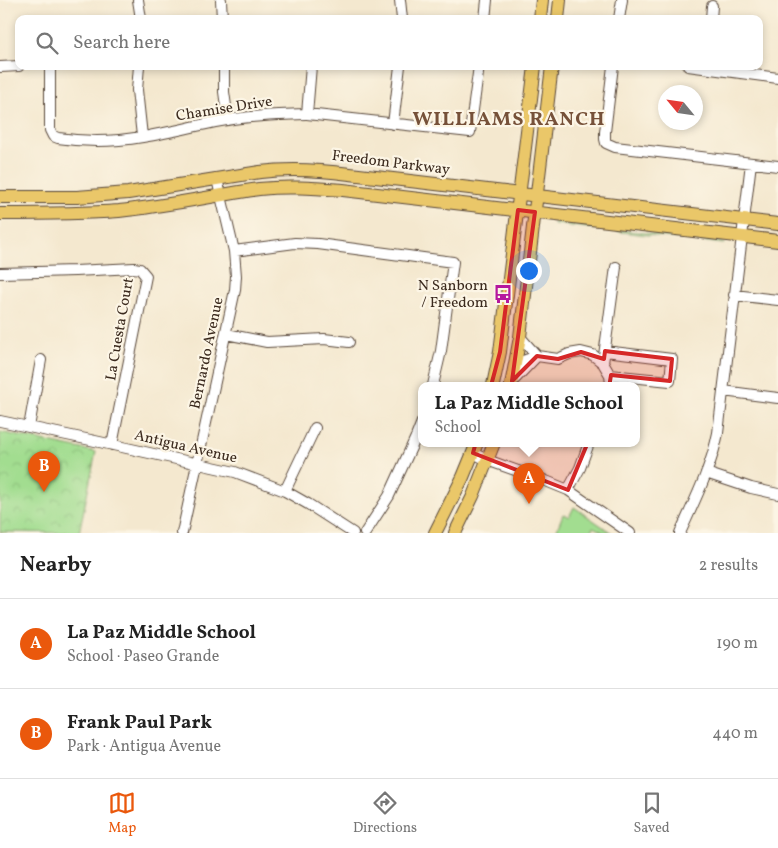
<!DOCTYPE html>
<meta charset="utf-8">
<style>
body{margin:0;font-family:Vollkorn,serif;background:#f2f2f2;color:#222}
.compass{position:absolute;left:658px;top:85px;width:45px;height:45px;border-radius:50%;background:#fff;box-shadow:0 2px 8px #0003;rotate:299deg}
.you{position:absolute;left:528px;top:270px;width:18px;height:18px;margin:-12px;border:4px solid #fff;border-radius:50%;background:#1a73e8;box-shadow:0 0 0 8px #1a73e833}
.badge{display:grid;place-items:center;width:32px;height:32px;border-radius:50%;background:#ea580c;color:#fff;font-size:16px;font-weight:700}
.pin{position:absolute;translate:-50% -41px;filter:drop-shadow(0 1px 2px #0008)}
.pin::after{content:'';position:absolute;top:26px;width:18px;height:15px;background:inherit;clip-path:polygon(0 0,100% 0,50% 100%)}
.popup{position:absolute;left:418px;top:382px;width:222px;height:65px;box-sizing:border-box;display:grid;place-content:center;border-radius:10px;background:#fff;filter:drop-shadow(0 1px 4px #0005);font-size:16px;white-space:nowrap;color:#767676}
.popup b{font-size:19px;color:#222}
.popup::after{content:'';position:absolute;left:50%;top:100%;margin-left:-10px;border:10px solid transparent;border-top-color:#fff}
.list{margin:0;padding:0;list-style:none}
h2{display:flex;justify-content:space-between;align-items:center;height:65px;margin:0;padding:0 20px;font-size:21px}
h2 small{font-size:16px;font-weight:400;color:#767676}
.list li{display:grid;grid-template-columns:32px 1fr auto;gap:15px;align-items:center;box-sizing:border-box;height:90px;padding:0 20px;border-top:1px solid #e0e0e0}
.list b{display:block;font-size:19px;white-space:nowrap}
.list p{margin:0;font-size:16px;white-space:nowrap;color:#767676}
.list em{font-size:16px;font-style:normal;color:#767676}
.icon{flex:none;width:28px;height:28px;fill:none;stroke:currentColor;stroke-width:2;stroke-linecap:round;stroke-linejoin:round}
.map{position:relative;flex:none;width:778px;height:533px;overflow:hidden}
.search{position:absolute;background:#fff;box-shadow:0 2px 8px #0003;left:15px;right:15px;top:15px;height:55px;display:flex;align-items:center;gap:12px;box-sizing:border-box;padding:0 18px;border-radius:10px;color:#767676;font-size:19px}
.sheet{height:245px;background:#fff}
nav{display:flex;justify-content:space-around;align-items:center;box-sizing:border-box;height:70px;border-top:1px solid #e0e0e0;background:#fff;font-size:14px;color:#767676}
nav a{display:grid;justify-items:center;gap:2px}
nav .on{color:#ea580c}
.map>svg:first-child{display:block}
.grass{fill:#a2dd90;stroke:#6e8457}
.park{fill:url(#park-crowns);stroke:#6e8457}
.garden{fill:url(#garden-furrows);stroke:#6e8457}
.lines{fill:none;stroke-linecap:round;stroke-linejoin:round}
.minor-casing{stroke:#574639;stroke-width:12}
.major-casing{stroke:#574639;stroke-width:14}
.minor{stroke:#fff;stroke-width:10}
.major{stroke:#eac769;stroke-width:12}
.marked{fill:#d62828;fill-opacity:0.2;stroke:#d62828;stroke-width:4;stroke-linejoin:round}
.labels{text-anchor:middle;stroke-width:4.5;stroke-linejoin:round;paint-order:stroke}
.street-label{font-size:15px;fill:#3b2a1e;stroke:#fcf5e5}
.poi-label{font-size:15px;fill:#3b2a1e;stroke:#fcf5e5;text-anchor:end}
.district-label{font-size:20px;font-weight:bold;letter-spacing:1px;fill:#765139;stroke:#fcf5e5}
</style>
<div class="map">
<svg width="778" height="533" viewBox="0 0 778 533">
<defs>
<pattern id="park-crowns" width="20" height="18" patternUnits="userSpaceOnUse" patternTransform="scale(1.25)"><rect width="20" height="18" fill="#a2dd90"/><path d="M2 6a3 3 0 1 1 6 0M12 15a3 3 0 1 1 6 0" fill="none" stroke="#8cbe7c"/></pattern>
<pattern id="garden-furrows" width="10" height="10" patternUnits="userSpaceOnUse" patternTransform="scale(1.25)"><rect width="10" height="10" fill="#a2dd90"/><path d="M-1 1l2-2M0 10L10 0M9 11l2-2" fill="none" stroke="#8cbe7c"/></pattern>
</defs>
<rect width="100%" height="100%" fill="#fcf5e5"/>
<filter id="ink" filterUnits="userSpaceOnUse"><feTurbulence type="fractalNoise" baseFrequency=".02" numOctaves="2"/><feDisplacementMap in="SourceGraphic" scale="10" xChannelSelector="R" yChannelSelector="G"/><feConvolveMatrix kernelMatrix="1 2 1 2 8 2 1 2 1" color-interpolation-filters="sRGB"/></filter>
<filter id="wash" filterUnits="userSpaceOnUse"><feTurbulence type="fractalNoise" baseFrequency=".0096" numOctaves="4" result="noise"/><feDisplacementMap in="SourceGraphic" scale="20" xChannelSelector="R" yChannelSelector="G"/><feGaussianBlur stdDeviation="1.12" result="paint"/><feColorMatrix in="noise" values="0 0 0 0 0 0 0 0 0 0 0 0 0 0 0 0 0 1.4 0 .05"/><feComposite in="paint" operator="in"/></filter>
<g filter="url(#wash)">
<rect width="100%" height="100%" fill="#f4e8cf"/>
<path class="grass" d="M574,507l38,26h-7l-12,-6 -3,6 -34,-1 7,-18 6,3z"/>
<path class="park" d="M0,432l96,20 -17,81 -79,-1z"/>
<path class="garden" d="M554,222l168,20 3,1 -2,1 -169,-20z"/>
</g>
<g filter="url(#ink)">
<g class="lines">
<g class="minor-casing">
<path id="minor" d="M138,0l3,19
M221,0l1,19
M400,0l2,19
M485,19l2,-19
M619,19l3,-19
M711,19l1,-13
M49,66l1,3v61l3,6 5,2c13,2 26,3 39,3 40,0 79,-11 118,-19 30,-6 62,-7 92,-8l163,18 9,-66
M139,66l-2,24 5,46
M224,66v26l4,28
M613,66l-8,66v7l1,4 9,4 163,19
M688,66l90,12
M0,67l19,-1
M307,114l4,-48
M393,124l7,-58
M234,251l61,-8 23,1 135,18 -12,89 -8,34
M0,273l75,-2 59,-3 6,1 6,7 -34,169
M734,295l44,5
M226,334l41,8 57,-3 25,3
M605,351l67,8 -2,22 -60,-6 -7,-12 13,-96
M515,364l22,-8 -17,-19
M610,375l1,10
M511,383l26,-27 21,3 11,-5 12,-2 12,3 10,8
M723,391l55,7
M0,421l86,18 149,33 50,19 23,13 45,29
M29,427l12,-67
M473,453l14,7 59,21 22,9 62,43
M706,473l45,15 27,6
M568,490l12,-22 9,-25
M285,491l30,-63
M182,533l53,-243 1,-14 -2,-25 -17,-72
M365,533l24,-37 27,-59 6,-15
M680,533c15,-33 31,-65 38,-100l33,-270"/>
</g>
<g class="major-casing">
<path id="major" d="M540,19l2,-19
M558,19l2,-19
M0,197h77l51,-4 132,-21c30,-4 60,-2 90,2l428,50
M0,214c40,0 79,0 119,-3 47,-5 93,-15 140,-22 28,-3 55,-1 84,1l435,51
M493,385l7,-33 35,-286
M511,385l9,-48 32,-271
M435,533l28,-56 14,-34
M455,533l18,-37 21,-53"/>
</g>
<use href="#minor" class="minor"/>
<use href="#major" class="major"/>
</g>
</g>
<path class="marked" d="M518,210l17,2 -23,169 25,-25 21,3 23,-7 23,7 1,-8 67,8 -2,22 -59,-6 -3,19 -40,96 -95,-37 27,-101z"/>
<defs>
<g id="bus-bare" transform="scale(1.5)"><path d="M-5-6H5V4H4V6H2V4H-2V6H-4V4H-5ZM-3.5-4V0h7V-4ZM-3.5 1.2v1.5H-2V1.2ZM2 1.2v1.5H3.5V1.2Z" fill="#b5179e" stroke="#fcf5e5" stroke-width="2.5" paint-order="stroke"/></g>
</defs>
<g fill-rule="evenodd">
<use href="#bus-bare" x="503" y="294"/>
</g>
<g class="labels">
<g class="street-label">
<text transform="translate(224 108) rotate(-9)" y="5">Chamise Drive</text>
<text transform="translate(391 162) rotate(7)" y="5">Freedom Parkway</text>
<text transform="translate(119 329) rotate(-80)" y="5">La Cuesta Court</text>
<text transform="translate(206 353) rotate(-78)" y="5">Bernardo Avenue</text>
<text transform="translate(186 446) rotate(13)" y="5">Antigua Avenue</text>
</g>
<g class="poi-label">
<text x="488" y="290">N Sanborn<tspan x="488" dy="17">/ Freedom</tspan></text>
</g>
<g class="district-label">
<text x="509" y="125">WILLIAMS RANCH</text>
</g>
</g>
</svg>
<svg class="compass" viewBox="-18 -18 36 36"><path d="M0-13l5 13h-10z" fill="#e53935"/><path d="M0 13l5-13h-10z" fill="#767676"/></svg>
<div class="you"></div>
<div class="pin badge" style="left:529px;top:504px">A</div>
<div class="popup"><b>La Paz Middle School</b>School</div>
<div class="pin badge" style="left:44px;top:492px">B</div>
<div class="search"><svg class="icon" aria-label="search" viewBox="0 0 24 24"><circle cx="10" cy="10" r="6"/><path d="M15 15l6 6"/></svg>Search here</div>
</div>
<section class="sheet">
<h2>Nearby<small>2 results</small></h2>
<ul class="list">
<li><span class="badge">A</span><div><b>La Paz Middle School</b><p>School · Paseo Grande</p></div><em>190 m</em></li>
<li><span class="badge">B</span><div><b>Frank Paul Park</b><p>Park · Antigua Avenue</p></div><em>440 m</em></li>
</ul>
</section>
<nav>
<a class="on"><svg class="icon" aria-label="map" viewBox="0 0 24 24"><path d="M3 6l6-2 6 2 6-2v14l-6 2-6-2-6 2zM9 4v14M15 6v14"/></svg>Map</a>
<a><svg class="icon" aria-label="directions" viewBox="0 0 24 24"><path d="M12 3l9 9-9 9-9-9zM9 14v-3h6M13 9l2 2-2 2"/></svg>Directions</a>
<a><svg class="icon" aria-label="saved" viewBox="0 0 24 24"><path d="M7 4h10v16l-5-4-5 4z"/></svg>Saved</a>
</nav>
